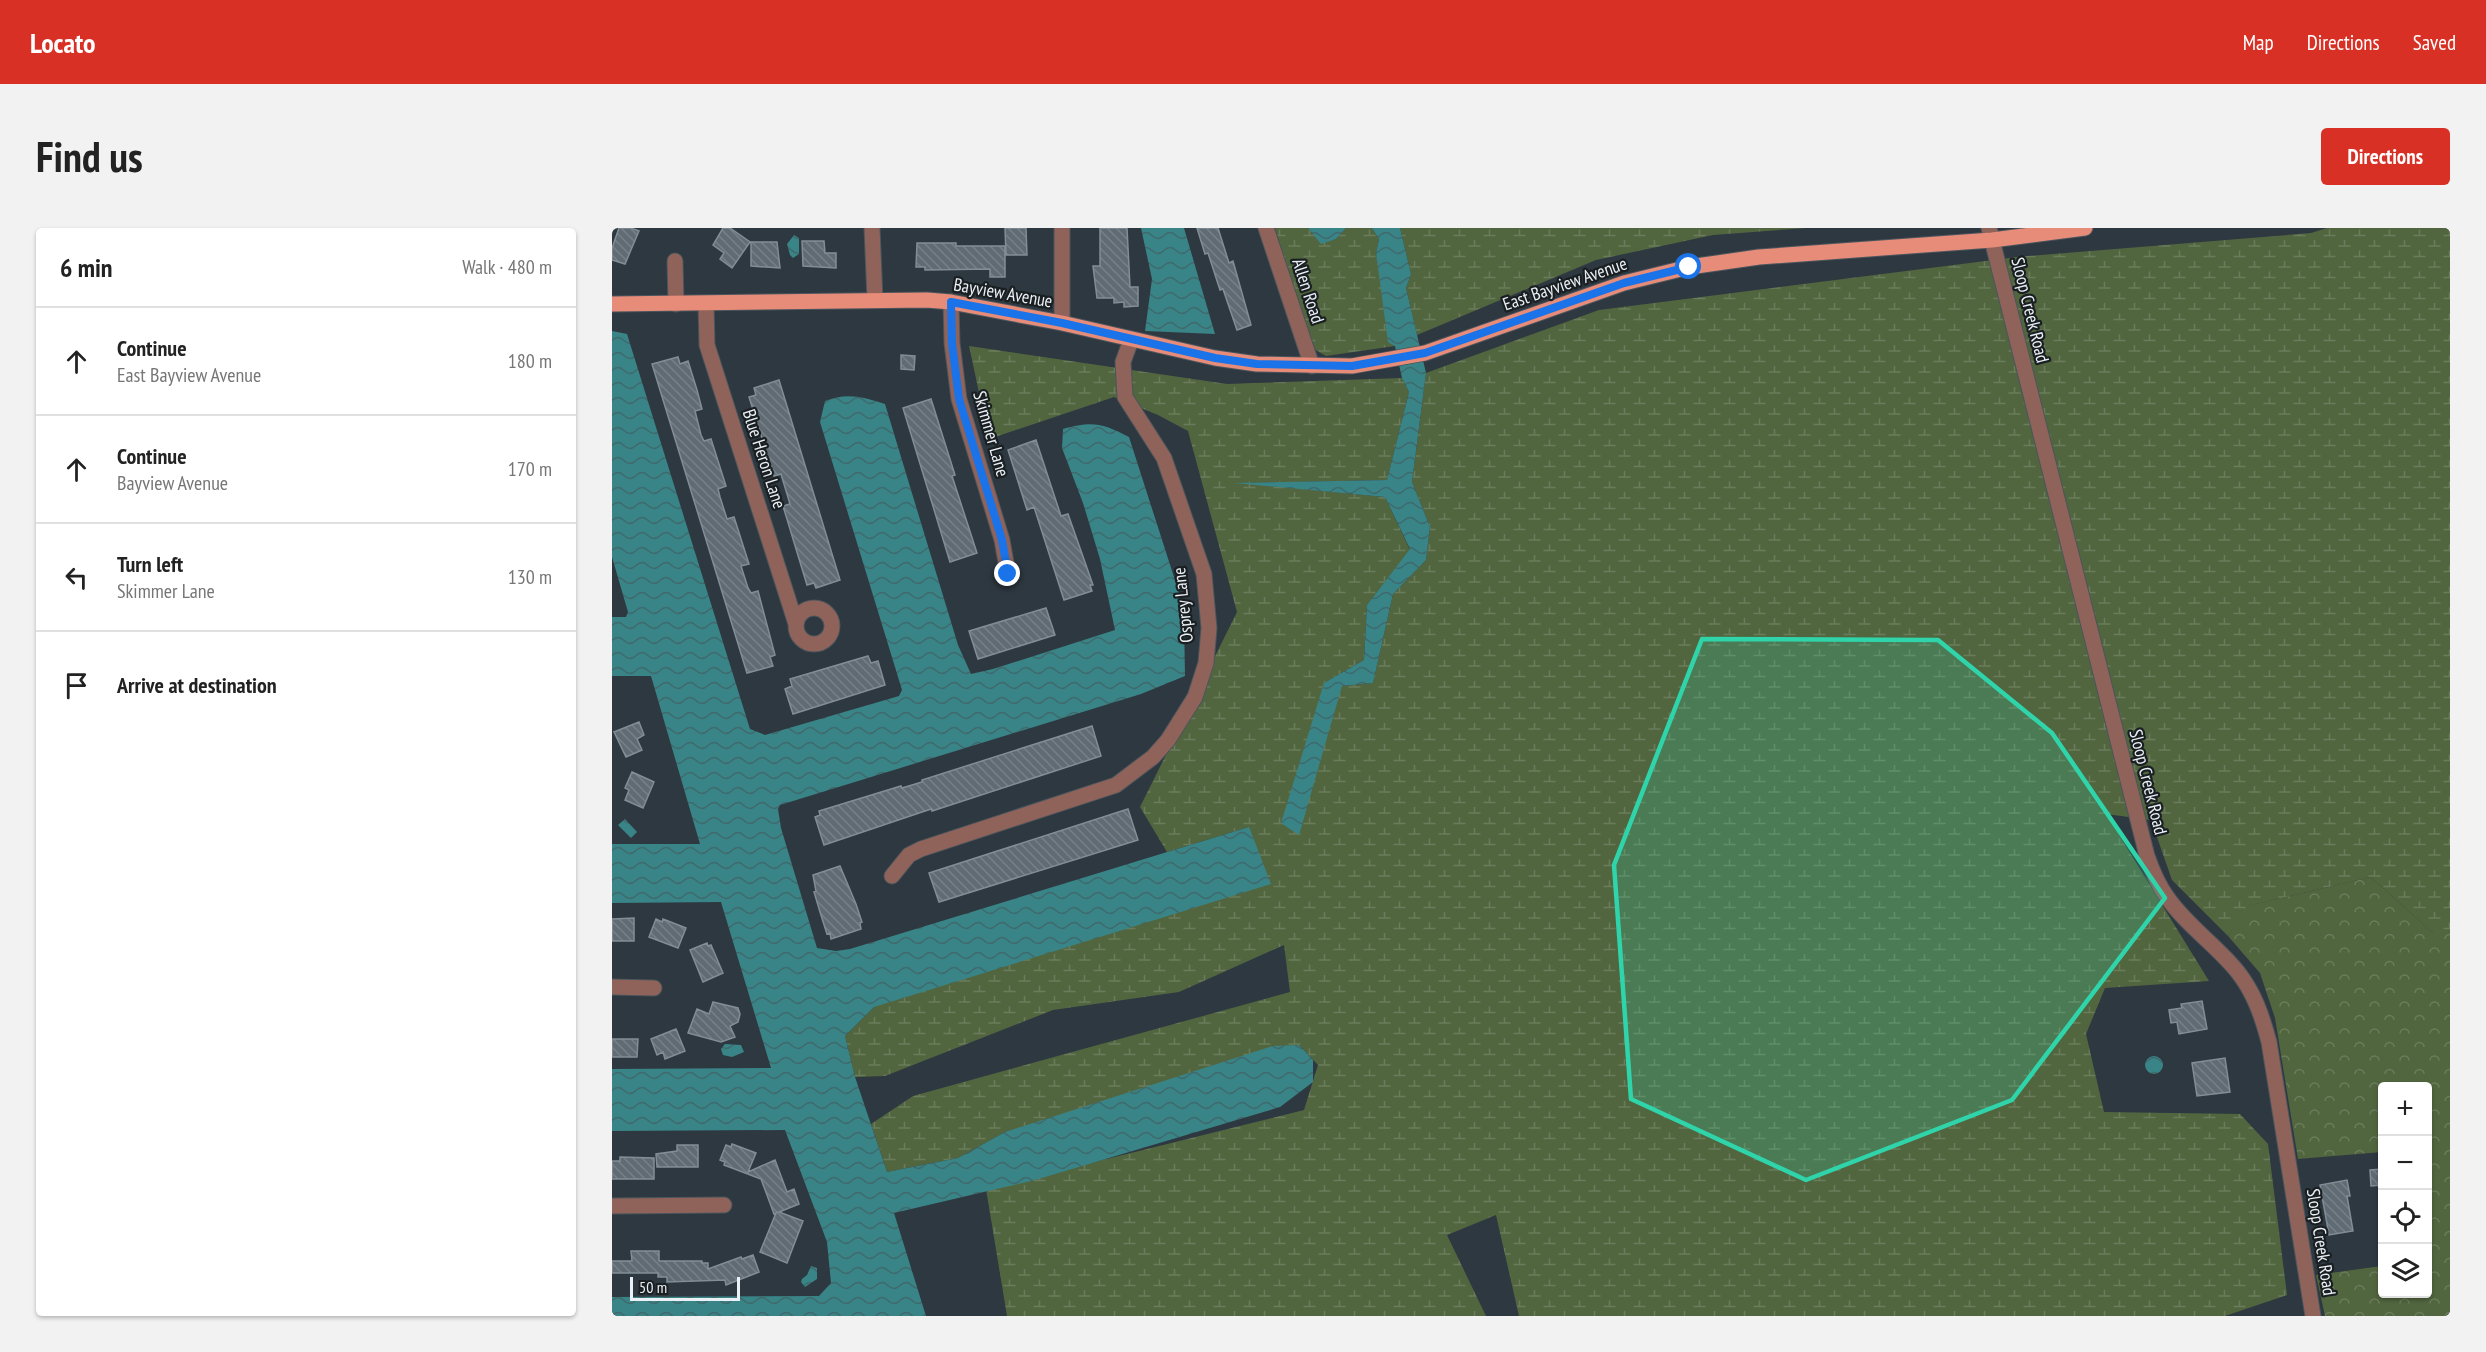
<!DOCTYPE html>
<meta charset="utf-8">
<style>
body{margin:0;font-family:"PT Sans Narrow",sans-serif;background:#f2f2f2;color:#222}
.controls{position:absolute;right:18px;bottom:18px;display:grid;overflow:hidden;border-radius:6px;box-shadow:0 2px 4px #0004}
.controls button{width:54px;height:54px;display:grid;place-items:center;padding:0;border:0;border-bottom:2px solid #e0e0e0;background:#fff;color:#222;font:30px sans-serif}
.scale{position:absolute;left:18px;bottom:15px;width:110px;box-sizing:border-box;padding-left:6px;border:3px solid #eaf0f6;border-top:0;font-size:16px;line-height:21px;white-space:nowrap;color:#eaf0f6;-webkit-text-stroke:4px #1a1f22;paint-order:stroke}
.stop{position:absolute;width:18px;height:18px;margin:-14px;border:4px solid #1a73e8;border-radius:50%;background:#fff}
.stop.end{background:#1a73e8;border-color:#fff;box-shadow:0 2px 6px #0008}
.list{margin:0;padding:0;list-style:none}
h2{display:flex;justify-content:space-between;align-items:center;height:78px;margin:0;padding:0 24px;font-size:26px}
h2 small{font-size:20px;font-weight:400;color:#767676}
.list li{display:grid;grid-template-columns:39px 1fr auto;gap:18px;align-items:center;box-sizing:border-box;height:108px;padding:0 24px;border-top:2px solid #e0e0e0}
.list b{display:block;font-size:22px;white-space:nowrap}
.list p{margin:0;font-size:20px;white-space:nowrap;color:#767676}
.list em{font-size:20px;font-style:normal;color:#767676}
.icon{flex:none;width:33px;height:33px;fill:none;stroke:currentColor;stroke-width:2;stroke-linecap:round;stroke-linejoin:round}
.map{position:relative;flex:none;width:1838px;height:1088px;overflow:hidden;border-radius:6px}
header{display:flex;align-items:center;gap:36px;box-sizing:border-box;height:84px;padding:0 30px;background:#d93025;color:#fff}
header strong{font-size:28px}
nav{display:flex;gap:33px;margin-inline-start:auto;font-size:21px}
.intro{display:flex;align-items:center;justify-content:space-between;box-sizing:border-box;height:144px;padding:0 36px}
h1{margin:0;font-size:42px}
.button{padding:15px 27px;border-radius:6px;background:#d93025;color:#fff;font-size:21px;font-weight:700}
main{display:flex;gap:36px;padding:0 36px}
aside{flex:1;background:#fff;border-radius:6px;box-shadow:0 2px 4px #0004}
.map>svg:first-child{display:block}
.forest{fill:url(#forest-crowns)}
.wetland{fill:url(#wetland-marsh)}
.water{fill:url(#water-waves)}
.building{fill:url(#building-back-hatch);stroke:#828e97;stroke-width:1.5}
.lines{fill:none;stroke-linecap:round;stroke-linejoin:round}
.minor-casing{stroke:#4c555d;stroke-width:17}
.major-casing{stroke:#4c555d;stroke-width:17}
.minor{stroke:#8f6359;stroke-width:15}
.major{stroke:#e68c79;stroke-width:15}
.route{stroke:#1a73e8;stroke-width:8}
.marked{fill:#30d4aa;fill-opacity:0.2;stroke:#30d4aa;stroke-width:4.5;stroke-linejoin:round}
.labels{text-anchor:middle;stroke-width:4.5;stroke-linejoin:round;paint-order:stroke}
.street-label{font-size:18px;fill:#eaf0f6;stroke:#1a1f22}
</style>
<header>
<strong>Locato</strong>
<nav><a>Map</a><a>Directions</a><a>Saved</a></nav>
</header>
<div class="intro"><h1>Find us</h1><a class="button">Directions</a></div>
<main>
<aside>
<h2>6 min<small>Walk · 480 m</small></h2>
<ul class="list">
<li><svg class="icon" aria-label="ahead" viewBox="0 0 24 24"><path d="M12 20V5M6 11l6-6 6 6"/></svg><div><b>Continue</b><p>East Bayview Avenue</p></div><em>180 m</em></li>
<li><svg class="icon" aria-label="ahead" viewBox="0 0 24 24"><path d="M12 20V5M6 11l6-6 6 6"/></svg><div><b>Continue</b><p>Bayview Avenue</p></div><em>170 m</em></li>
<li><svg class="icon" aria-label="left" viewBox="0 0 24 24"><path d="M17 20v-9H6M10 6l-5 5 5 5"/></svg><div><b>Turn left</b><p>Skimmer Lane</p></div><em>130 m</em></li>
<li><svg class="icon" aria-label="arrive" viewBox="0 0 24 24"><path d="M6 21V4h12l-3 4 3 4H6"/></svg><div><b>Arrive at destination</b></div></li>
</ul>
</aside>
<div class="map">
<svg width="1838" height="1088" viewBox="0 0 1838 1088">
<defs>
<pattern id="forest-crowns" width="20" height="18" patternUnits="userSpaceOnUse" patternTransform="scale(1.5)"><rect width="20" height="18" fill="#51663f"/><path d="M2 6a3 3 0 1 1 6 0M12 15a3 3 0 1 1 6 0" fill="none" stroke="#6a7c5b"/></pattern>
<pattern id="wetland-marsh" width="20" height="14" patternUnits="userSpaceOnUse" patternTransform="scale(1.5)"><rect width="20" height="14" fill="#51663f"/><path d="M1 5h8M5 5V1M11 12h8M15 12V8" fill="none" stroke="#6a7c5b"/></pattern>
<pattern id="water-waves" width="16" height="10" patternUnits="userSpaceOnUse" patternTransform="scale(1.5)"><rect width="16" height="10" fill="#398487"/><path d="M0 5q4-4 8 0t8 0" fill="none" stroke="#3f696c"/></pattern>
<pattern id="building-back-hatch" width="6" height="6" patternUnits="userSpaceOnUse" patternTransform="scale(1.5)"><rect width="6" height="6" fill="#606b74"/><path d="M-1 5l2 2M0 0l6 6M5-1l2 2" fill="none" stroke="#778088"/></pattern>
</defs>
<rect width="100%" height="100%" fill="#2e3840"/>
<path class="forest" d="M1759,649l62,56h17v383h-125l-9,-41 66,-9v28h46v-208h-46v66l-84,7 -23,-141 -15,-45 -32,-37 19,-30z"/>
<path class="wetland" d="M663,0h33l13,15 15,-4 10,-11h26l7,11 -3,14 19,93 -69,10 -14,-8z
M788,0h406l-93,7 -117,25 -179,75 -11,-47 5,-14z
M1715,0h123v705h-17l-62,-56 -123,29 -20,30 -56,-56 -21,-60 -45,-6 103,167 -104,7 -19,46 18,78 136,2 28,30 19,151 -62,21h-706l-23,-101 -49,20 39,81h-479l-21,-127 318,-79 14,-45 -19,-20 -294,87 -47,26 -71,14 -16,-48 42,-28 377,-104 -6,-47 -105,47 -126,18 -168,66 -30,1 -10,-41 29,-29 375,-180 -82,25 -27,-45 97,-195 -49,-181 -30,-16 -44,-18 -125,42 -20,-93 258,38 175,-6 7,14 -22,88 -145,3 143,14 25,53 -43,55 -3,55 -40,23 18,3 31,-3 20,-89 33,-34 4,-33 -18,-45 14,-109 173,-63 418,-53 294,-24z"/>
<path class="water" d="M529,0h43l31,106 -70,-3 7,-52z
M696,0h38l-10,11 -15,5z
M760,0h28l11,46 -5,14 20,85 -14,109 18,45 -4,33 -33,34 -20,89 -31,3 -43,149 -18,-12 43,-140 40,-23 3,-55 43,-56 -25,-52 -151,-14 153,-3 22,-88 -7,-14 -7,-32 -7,-4 -12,-89 3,-14z
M182,7l5,3v16l-6,4 -3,-3 -3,-11z
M0,103l15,3 123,395 15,6 134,-39 3,-6 -82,-268 5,-21c21,-9 39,-4 60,3l73,241 13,29 22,-5 122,-39 -15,-71 -17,-56 -21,-55 1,-19c29,-8 39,-6 66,8l53,165 2,17 1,57 -44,18 -361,111 -2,4 3,19 36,120 19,3 14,-2 399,-122 22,57 -397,123 -29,29 10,41 32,95 71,-14 47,-26 268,-86 26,-1 14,15v22l-33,25 -245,73 -141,33 32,103h-314v-19l207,-1 12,-13 -4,-41 -42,-112 -173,1v-62l159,-1 -50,-166 -109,1v-59h88l-49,-168h-39v-59h14l2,-5 -16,-55z
M13,591l12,13 -6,6 -13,-13z
M113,816l16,1 3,7 -12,5 -9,-2 -2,-6z
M1533 837a9 9 0 1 1 18 0a9 9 0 1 1-18 0Z
M199,1038l6,2v11l-12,8 -4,-5 1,-3 5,-4z"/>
<path class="building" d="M7,0h12l8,3 -14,33 -13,-4v-12z
M111,0h7l20,14 -18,26 -12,-9 4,-6 -11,-8z
M393,0h21l1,27h-21z
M488,0h27l3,59h8v19l-14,1v-5l-10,1v-5h-17l-4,-32h7z
M585,0h21l11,35 4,-2 18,64 -14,5 -12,-35 -2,-6 -3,1 -12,-37 -3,1z
M190,13h22l1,12h11v15l-33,-2z
M139,14h26l3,26 -29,-2z
M305,15h39v3h49v31h-15v-8l-65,1v-3h-9z
M289,127l14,1 -1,14 -13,-1z
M66,129l2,7 8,-3 9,29 5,19 -7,2 6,24 3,6 7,-2 15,47 -8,3 2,8 7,22 7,-2 15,47 -8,2 7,22 3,5 7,-2 17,64 -5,2 3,9 -26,7 -95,-309z
M167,152l61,200 -24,8 -2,-5 -7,2 -24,-79 7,-2 -9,-30 -7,2 -25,-79 7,-2 -2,-7z
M319,171l24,76 -3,1 25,77 -27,9 -47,-154z
M424,212l25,76 7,-2 25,71h-3l2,6 -28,9 -30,-93 -7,3 -19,-60z
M434,380l9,27 -77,24 -9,-28z
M256,428l3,7 7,-2 7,24 -92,29 -8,-25 7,-3 -2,-7z
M27,494l5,13 -7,4 5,11 -16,7 -12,-25z
M480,498l9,30 -169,55 -1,-2 -107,36 -9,-28 5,-2 -1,-4 82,-25 1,2 20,-6v-2z
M20,544l22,10 -11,26 -18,-8 4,-10 -4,-2z
M516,581l10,31 -199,62 -10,-29z
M228,638l16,38 6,18 -2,1 1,6 -30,10 -1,-6 -3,1 -7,-22 -6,-20 2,-1 -3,-16z
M22,690v23h-22v-22z
M44,691l6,3 1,-3 23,9 -8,20 -29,-11z
M95,715l1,3 3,-1 12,28 -20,9 -13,-32z
M1590,773l5,28 -28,5 -2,-12 -6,1 -2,-13 13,-2 -1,-4z
M101,774l25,6 2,6 -2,8 -8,4 5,11 -14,5 -33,-9 9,-24 12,5z
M64,801l9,22 -20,8 -2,-7 -6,3 -6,-16z
M0,811h26l-1,18h-25z
M1613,830l5,34 -33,4 -5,-33z
M120,916l24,9 -8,19 27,-12 12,32 7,-3 5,15 -20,8 24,9 -16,42 -27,-11 16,-39 -2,1 -13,-35 -37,-14 1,-3 -5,-2 6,-15 5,2z
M65,917h21v22h-41l-1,-13 21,-3z
M8,929l34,1v21h-42v-18h8z
M1770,941v16l-11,1 -1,-16z
M1735,952l3,16h-3l6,35 -24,4 -9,-50z
M19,1023h28v10h43v2h6v6l33,-12 1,2 11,-4 6,17 -33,13 -1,-5 -58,2v-5h-9v-4h-46v-12h20z"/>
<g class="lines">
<g class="minor-casing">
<path id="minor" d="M260,0l3,72
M654,0l46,138
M1377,0l158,628c5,14 11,29 20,41 19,28 49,48 70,74 17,21 25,45 32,71l44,274
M63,33l1,43
M339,74l1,41 7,56 43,141 6,34
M94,76l1,41 89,279
M450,95v-95
M184 398a18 18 0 1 1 36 0a18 18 0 1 1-36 0Z
M280,648l17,-21 12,-6 195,-64 37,-28 15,-17 27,-43 11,-34 3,-35 -5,-54 -40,-116 -39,-61 -2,-35 8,-22
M0,759l42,1
M0,978l112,-1"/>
</g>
<g class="major-casing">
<path id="major" d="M0,76l315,-4 24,2 111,21 153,35 42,6 95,2 73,-13 199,-70 65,-16 70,-10 233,-17 93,-12"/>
</g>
<use href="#minor" class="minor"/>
<use href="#major" class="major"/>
</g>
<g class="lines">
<path class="route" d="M396,346l-6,-34 -43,-141 -7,-56 -1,-41 111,21 153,35 42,6 95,2 73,-13 199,-70 65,-16"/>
</g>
<path class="marked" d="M1090,411l236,1 114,93 113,165 -153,202 -206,80 -175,-81 -17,-234z"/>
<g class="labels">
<g class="street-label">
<text transform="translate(953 56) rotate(-19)" y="6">East Bayview Avenue</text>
<text transform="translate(696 63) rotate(72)" y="6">Allen Road</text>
<text transform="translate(391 65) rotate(10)" y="6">Bayview Avenue</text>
<text transform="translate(1418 82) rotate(76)" y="6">Sloop Creek Road</text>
<text transform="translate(379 206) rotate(74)" y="6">Skimmer Lane</text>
<text transform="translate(152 231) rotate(72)" y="6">Blue Heron Lane</text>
<text transform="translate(571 377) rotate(-96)" y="6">Osprey Lane</text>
<text transform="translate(1536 554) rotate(76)" y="6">Sloop Creek Road</text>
<text transform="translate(1709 1014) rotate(81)" y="6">Sloop Creek Road</text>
</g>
</g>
</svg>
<div class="controls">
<button>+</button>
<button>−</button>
<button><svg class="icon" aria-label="locate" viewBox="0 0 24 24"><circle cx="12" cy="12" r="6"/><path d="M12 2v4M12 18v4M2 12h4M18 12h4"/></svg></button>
<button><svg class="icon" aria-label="layers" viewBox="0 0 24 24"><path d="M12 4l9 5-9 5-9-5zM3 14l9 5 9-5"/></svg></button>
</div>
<div class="scale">50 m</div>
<div class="stop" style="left:1077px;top:39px"></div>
<div class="stop end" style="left:396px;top:346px"></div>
</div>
</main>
